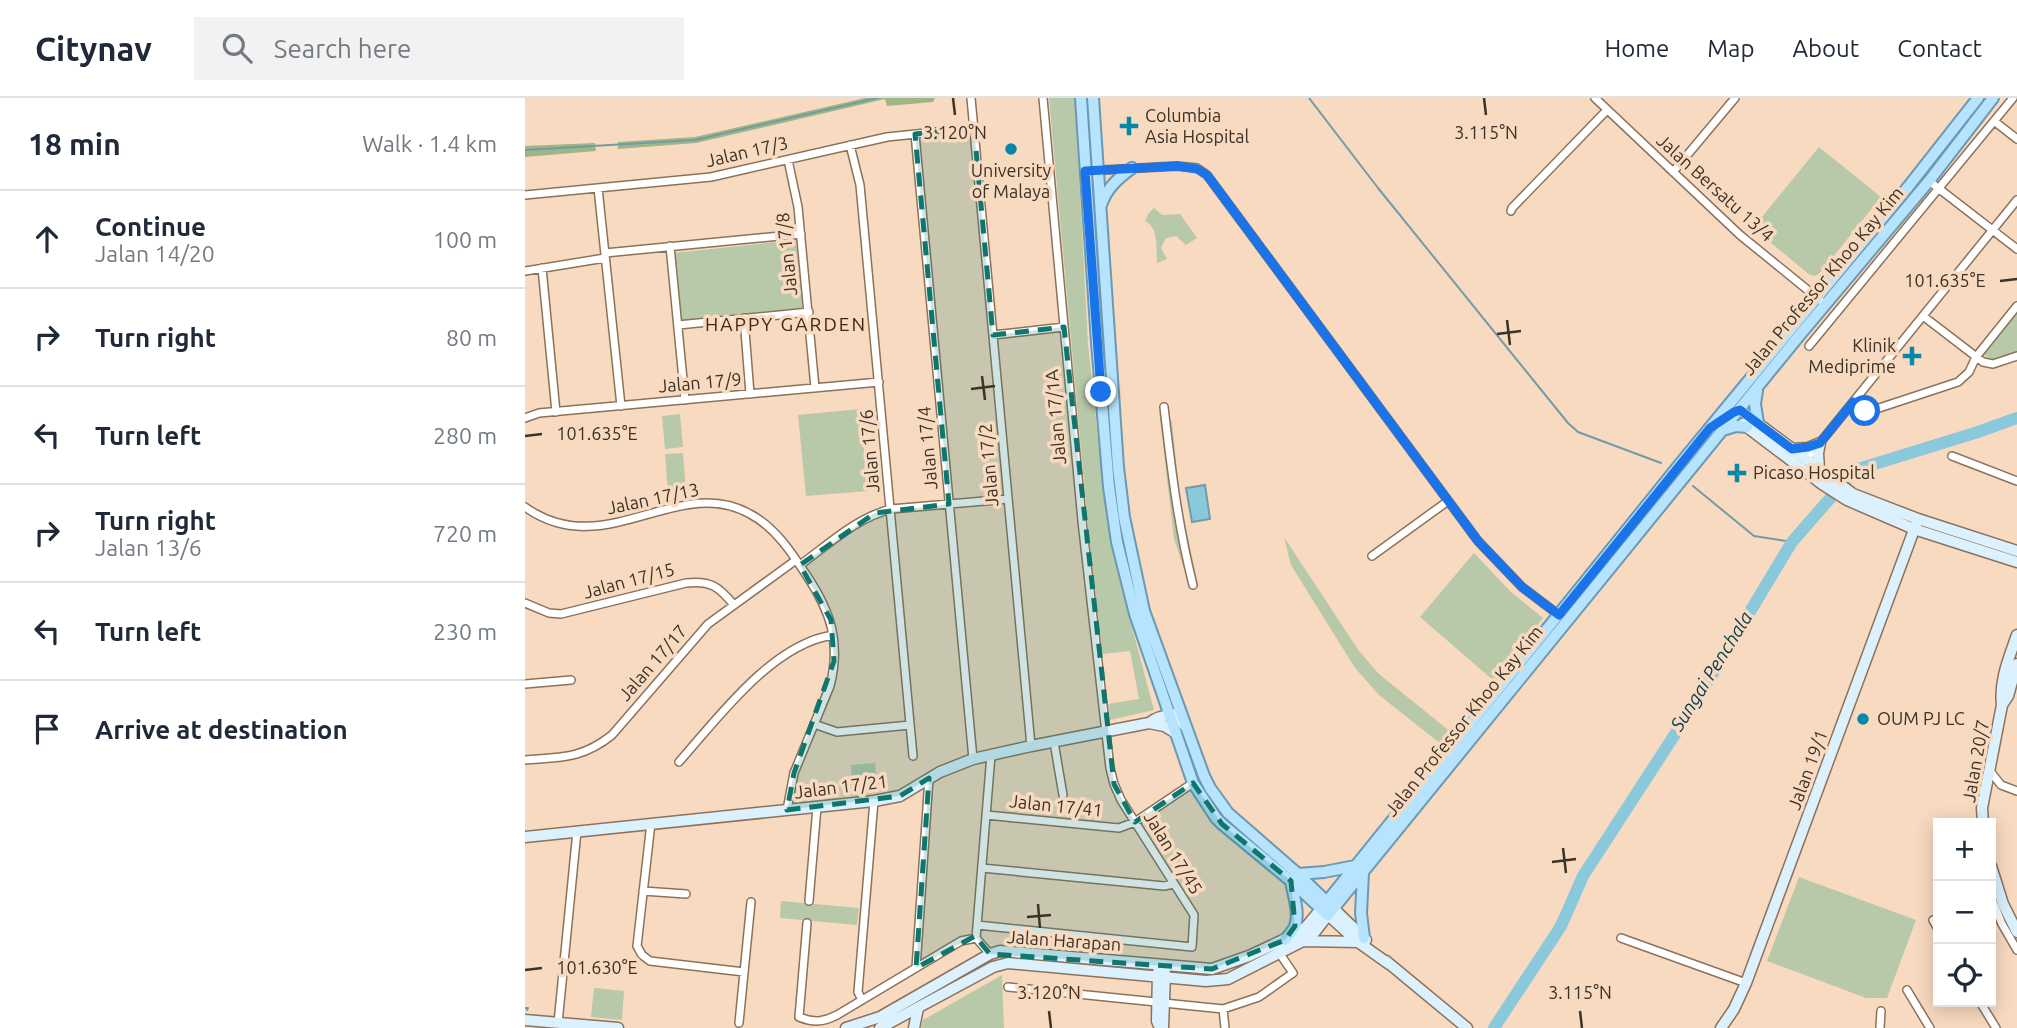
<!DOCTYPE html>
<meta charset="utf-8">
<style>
body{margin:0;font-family:Ubuntu,sans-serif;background:#f2f2f3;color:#1f2937}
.controls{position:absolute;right:21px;bottom:21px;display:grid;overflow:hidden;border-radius:0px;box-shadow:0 4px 18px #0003}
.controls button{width:63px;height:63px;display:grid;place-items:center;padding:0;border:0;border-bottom:2px solid #e0e1e3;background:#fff;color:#1f2937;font:35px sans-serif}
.stop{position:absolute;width:21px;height:21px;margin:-16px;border:5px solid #1a73e8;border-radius:50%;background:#fff}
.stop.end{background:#1a73e8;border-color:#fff;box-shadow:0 2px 7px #0008}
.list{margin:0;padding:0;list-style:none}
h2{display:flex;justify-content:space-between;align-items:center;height:91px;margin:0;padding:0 28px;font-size:30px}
h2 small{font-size:23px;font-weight:400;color:#747a83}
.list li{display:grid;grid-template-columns:46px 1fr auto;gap:21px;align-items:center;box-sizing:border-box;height:98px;padding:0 28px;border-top:2px solid #e0e1e3}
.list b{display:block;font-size:26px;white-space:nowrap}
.list p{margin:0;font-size:23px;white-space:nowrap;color:#747a83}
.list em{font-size:23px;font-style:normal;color:#747a83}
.icon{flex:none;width:38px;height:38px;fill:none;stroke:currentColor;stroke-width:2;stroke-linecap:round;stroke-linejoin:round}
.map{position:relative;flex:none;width:1492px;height:930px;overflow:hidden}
header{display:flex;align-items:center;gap:42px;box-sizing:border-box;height:98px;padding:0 35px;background:#fff;border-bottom:2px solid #e0e1e3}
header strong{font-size:33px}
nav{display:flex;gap:38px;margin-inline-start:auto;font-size:24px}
.search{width:490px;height:63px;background:#f2f2f3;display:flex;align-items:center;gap:18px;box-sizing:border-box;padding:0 24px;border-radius:0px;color:#747a83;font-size:26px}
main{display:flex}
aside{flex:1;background:#fff}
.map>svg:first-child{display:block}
.green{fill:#b8c9a9}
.forest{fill:#9db587}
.water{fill:#8ac8db;stroke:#739ba5;stroke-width:2}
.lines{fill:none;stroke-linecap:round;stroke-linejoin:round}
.stream{stroke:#739ba5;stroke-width:2}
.river{stroke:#8ac8db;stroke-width:12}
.street-casing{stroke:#8c725a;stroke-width:10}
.secondary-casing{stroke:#8c725a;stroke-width:13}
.primary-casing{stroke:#6c99b1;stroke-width:14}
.street{stroke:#fff;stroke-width:7}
.secondary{stroke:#dbf1fe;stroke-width:10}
.primary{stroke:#b6e3fd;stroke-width:10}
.route{stroke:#1a73e8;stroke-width:9}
.marked{fill:#0f766e;fill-opacity:0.2;stroke:#0f766e;stroke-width:5;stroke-dasharray:14 9;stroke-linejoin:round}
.ticks{fill:none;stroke:#3d3227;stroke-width:2.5}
.poi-dot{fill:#0587a9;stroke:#f8dac0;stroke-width:2.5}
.labels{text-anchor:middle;stroke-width:7;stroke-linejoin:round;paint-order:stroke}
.poi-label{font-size:18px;fill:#3d3227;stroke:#f8dac0;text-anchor:start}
.street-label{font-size:18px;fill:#3d3227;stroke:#f8dac0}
.neighbourhood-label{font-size:19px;letter-spacing:2px;fill:#3f2812;stroke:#f8dac0}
.water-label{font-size:19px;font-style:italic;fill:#023d4a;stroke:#f8dac0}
.ticks-label{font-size:18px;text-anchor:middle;fill:#3d3227;stroke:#f8dac0;stroke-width:7;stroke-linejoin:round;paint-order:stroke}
</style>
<header>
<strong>Citynav</strong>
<div class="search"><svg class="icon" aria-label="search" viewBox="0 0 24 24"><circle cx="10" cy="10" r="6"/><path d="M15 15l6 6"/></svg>Search here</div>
<nav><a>Home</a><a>Map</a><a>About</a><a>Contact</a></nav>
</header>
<main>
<aside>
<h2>18 min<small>Walk · 1.4 km</small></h2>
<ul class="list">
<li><svg class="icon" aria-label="ahead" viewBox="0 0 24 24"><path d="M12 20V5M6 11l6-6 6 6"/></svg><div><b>Continue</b><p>Jalan 14/20</p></div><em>100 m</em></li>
<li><svg class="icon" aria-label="right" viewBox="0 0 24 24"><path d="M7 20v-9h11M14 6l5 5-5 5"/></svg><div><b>Turn right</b></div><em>80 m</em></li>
<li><svg class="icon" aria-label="left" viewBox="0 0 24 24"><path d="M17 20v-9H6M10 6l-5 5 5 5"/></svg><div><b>Turn left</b></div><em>280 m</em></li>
<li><svg class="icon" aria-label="right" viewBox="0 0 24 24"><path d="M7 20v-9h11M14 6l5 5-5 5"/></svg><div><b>Turn right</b><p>Jalan 13/6</p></div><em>720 m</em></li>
<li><svg class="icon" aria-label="left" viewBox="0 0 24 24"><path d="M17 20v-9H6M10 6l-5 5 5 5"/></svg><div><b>Turn left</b></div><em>230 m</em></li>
<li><svg class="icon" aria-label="arrive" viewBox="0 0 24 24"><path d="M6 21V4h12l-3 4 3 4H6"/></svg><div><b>Arrive at destination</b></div></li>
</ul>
</aside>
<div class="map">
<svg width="1492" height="930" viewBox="0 0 1492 930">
<rect width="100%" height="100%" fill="#f8dac0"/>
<path class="green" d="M524,0h26l13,246 16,152 7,45 18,75 25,94 -44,10 -2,-16 31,-5 -9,-48 -28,3 -11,-95z
M1294,49l62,50 -60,75 -6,4 -5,-1 -57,-47z
M629,110l8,7 18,-1 17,24 -11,7 -10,-9 -10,2 -5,10 6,11 -10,4c-1,-14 2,-36 -12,-42l3,-7z
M271,142l7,68 -122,13 -8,-68z
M1492,212v42l-23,9 -12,-7z
M335,311l8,82 -62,5 -8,-81z
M634,313l13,11 8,78 16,75 -9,3 -13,-39z
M155,316l3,33 -18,2 -3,-33z
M158,355l3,38 -18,1 -3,-38z
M759,439l75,114 20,23 73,59 -10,12 -63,-50 -24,-27 -64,-103z
M949,455l37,39 32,26 -49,63 -74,-64z
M350,665l3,29 -25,3 -2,-30z
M1274,779l117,43 -29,78h-21l-99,-37z
M256,803l78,7 -2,17 -77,-7z
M477,877l2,53h-83l2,-8z
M69,890l30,3 -2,29 -31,-3z"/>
<path class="forest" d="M340,0h70l-2,4 -46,4 -2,-7 -189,44 -78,6v-7l77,-5z
M70,45l1,8 -71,6v-11z"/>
<path class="water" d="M680,387l5,34 -18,3 -6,-34z"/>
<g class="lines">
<path class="stream" d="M784,0l69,90 190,235 10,9 83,31
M0,52l170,-10 182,-42
M1168,388l61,50 38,6
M0,910h3l-1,2"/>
<path class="river" d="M969,930l67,-102 22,-50 109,-168 100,-166 34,-39 29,-33 123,-38 39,-14"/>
<g class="street-casing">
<path id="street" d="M446,0l60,648
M1070,0l145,137 80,65
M1469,23l23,18
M390,36l58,625
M325,47l10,40 53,571
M263,62l10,47 17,181
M560,73l92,-5 20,2 10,7 271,366 44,46 37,28
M1148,74l62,-74
M1404,83l88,68
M73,90l23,218
M0,97l186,-18 176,-40 87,-9
M986,113l1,-3 95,-98
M145,148l15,154
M80,155l196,-19
M17,170l14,144
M0,173l80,-13
M1398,218l60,46 10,2 24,-8
M219,220l6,76
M153,227l131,-13
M468,237l71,-8
M1284,248l204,-248
M1328,304l14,10 91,-30 11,-10 7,-15 41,-51
M639,309c7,60 14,119 29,178
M0,320l14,-5 340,-31
M1427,358l65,25
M1281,362l211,-260
M0,409c79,57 153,-34 225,7 25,13 42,39 57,62 24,36 34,67 23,110l-36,87 -7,37
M847,458l76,-55
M275,467c29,-21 56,-47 91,-56l117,-10
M0,505l24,10 12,1 125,-31c25,-3 33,4 48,22
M0,586l46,-4
M289,626l23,8 73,-7
M529,644l9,53
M0,662c36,-3 57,-1 87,-25l96,-111 88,-64
M154,664c39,-44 93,-118 154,-127
M1465,673l11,14 16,6
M461,717l133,13 16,-6 58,-39
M126,725l-14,123 5,9 8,6 94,11
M457,770l182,18 10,-2
M118,793l43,3
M1466,799l11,27 15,26
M284,803l8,-94
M1408,822l5,9
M282,825l-8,94c15,6 24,5 38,-2l124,-74 15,-3 14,16
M452,827l215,22 2,-32 -73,-115 -7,-16 -4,-16 -28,-247 -39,-423
M451,840l15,-183
M1096,840l125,45
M391,870l13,-190
M483,889l148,15
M1382,892l23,38
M337,902l-4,-8 16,-191
M1455,904l16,26
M639,905l59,6 36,-12 34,-24 -13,-19
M698,911l2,19
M33,925l19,-192
M214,925l12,-121
M1355,930l1,-17"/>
</g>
<g class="secondary-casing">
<path id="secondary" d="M1215,312l113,84 65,25 99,32
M1218,326l79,60 25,16 67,29 103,33
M1267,351l16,-1 12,-5
M1294,372l-1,-17 2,-10
M1477,607l6,-9 9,-32
M624,625l15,3 12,7
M1458,725l-1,-15 20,-103c-3,-24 7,-47 15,-70
M0,739l349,-36 26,-5 40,-24 33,-13 58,-13 118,-23c7,-6 17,-8 27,-9l8,11
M1466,768l12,38 14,28
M809,811l32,31
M779,843l54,1
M861,863l81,67
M633,874l-1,49 3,7
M0,922l93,8
M321,930l34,-11 110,-63 10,-3 212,18 37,-13 49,-23 8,-6 15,-18
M355,930l113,-61 15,-4 198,18 22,-2 75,-38 11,-8 14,-18 30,27 31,22
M389,930l4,-20
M638,930l2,-55
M1196,930l13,-19 12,-26 172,-464"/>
</g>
<g class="primary-casing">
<path id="primary" d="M556,0l16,245 12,144 8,55 18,72 58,169 23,35 6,6 69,57 37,34 470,-578 131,-156 64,-83
M568,0l25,369 6,50 20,94 60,165 6,12 18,25 70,61 31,30
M576,107c6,-17 16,-26 31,-37
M1232,293l-2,13 3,19
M1201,331l10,-3 11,1
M838,775l-2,40 3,25
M773,776l26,-2 31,-6
M796,811l359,-445 228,-277 70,-89
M760,842c3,-4 8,-9 10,-14 5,-13 -2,-32 -4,-45"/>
</g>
<use href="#street" class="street"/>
<use href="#secondary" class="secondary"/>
<use href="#primary" class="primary"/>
</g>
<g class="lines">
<path class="route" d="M576,294l-16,-221 92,-5 20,3 10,6 271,366 44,46 37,28 151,-187 24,-16 6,-2 52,39 16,-2 12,-4 33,-41 12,9"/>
</g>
<path class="marked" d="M449,30l19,207 71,-8 50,457 21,38 58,-39 29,41 69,57 4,45 -10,14 -73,29 -222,-15 -15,-18 -59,32 13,-190 -29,18 -113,14 7,-37 40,-112 -3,-41 -31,-55 75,-52 74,-9 -34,-370z"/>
<path class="ticks" d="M428,0l2,17M959,0l2,17M1475,183l17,-2M982,222l3,25M972,236l24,-3M457,278l3,24M446,291l24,-3M0,338l17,-2M1038,750l3,25M1027,764l24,-3M513,806l2,24M502,819l24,-2M0,872l17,-2M524,913l2,17M1055,913l2,17"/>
<g class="poi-dot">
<path d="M600.5 17.5h7v7h7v7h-7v7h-7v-7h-7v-7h7z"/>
<circle cx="486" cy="51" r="7"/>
<path d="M1383.5 247.5h7v7h7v7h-7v7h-7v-7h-7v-7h7z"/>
<path d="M1208.5 364.5h7v7h7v7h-7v7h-7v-7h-7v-7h7z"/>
<circle cx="1338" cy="621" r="7"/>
</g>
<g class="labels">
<g class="poi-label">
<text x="620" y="24">Columbia<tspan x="620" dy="21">Asia Hospital</tspan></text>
<text x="486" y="79" text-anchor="middle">University<tspan x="486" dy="21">of Malaya</tspan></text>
<text x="1371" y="254" text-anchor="end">Klinik<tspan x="1371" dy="21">Mediprime</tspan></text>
<text x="1228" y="381">Picaso Hospital</text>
<text x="1352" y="627">OUM PJ LC</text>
</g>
<g class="street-label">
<text transform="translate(222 54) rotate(-13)" y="6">Jalan 17/3</text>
<text transform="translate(1190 90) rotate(42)" y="6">Jalan Bersatu 13/4</text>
<text transform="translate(262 156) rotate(-96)" y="6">Jalan 17/8</text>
<text transform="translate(1298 183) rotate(-50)" y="6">Jalan Professor Khoo Kay Kim</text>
<text transform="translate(175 285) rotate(-5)" y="6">Jalan 17/9</text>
<text transform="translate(531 319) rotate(-95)" y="6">Jalan 17/1A</text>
<text transform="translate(403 350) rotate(-95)" y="6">Jalan 17/4</text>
<text transform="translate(345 353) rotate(-95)" y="6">Jalan 17/6</text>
<text transform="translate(464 367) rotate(-95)" y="6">Jalan 17/2</text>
<text transform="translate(128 401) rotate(-12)" y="6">Jalan 17/13</text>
<text transform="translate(104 483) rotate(-15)" y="6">Jalan 17/15</text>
<text transform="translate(128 565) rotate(-49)" y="6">Jalan 17/17</text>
<text transform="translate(939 623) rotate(-51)" y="6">Jalan Professor Khoo Kay Kim</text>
<text transform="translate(1451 663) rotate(-80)" y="6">Jalan 20/7</text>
<text transform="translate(1283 672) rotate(-70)" y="6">Jalan 19/1</text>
<text transform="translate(316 689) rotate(-7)" y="6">Jalan 17/21</text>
<text transform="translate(531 708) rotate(6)" y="6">Jalan 17/41</text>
<text transform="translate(648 755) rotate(58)" y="6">Jalan 17/45</text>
<text transform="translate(539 843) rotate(4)" y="6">Jalan Harapan</text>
</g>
<g class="neighbourhood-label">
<text x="261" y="233">HAPPY GARDEN</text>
</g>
<g class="water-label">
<text transform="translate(1186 573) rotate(-58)" y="7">Sungai Penchala</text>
</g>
</g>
<g class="ticks-label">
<text x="430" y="41">3.120°N</text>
<text x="961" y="41">3.115°N</text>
<text x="1420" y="189">101.635°E</text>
<text x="72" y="342">101.635°E</text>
<text x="72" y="876">101.630°E</text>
<text x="524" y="901">3.120°N</text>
<text x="1055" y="901">3.115°N</text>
</g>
</svg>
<div class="controls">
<button>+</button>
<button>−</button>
<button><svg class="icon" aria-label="locate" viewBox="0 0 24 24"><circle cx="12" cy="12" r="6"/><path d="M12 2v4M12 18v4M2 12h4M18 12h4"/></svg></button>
</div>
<div class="stop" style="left:1340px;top:313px"></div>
<div class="stop end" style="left:576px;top:294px"></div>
</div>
</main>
